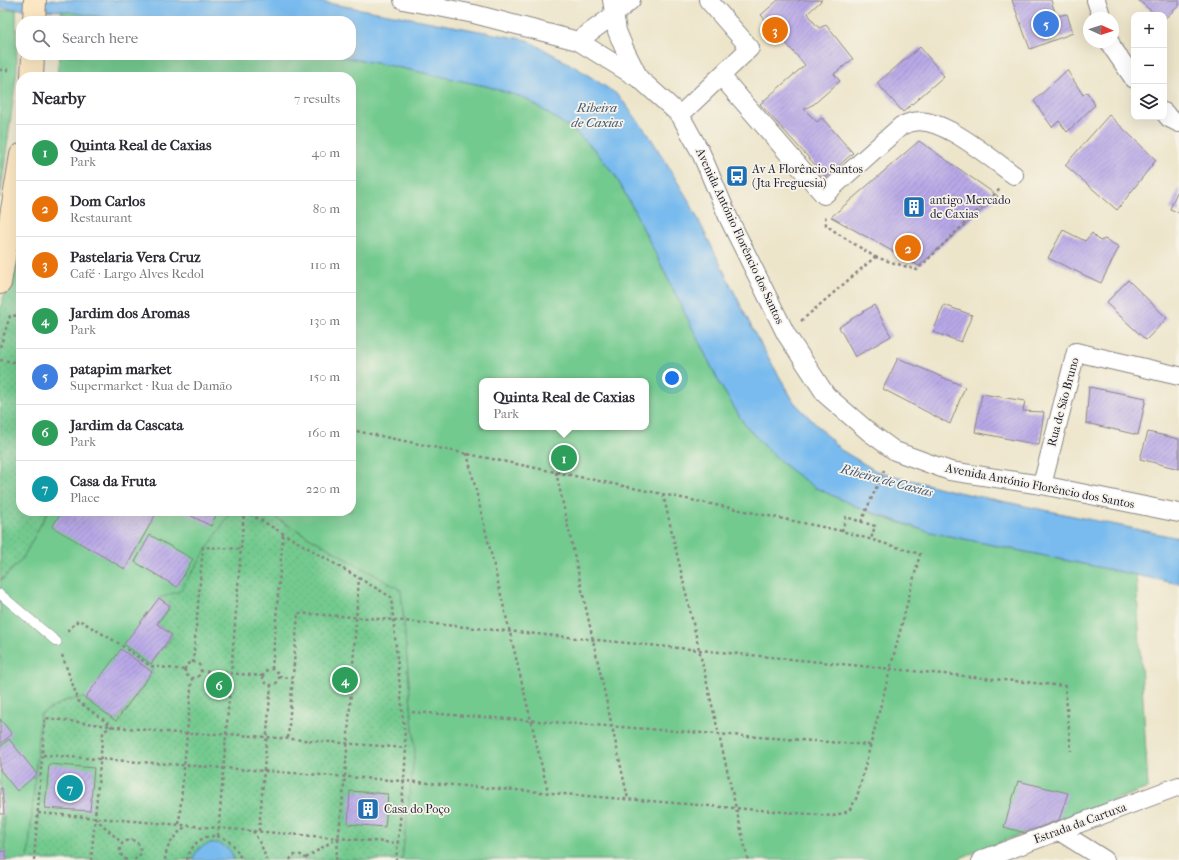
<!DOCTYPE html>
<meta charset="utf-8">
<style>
body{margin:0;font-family:"IM FELL French Canon",serif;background:#f7f7f7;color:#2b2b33}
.controls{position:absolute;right:12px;top:12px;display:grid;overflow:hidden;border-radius:8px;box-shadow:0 4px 16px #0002}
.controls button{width:36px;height:36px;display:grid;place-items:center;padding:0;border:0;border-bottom:1px solid #e1e1e2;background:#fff;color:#2b2b33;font:20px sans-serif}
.compass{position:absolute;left:1083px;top:12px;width:36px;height:36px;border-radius:50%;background:#fff;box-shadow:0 4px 16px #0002;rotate:93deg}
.you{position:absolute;left:672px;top:378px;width:14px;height:14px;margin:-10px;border:3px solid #fff;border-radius:50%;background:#1a73e8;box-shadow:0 0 0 6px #1a73e833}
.badge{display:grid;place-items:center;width:26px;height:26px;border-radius:50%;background:#1f6fb2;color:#fff;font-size:13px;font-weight:700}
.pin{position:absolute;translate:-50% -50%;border:2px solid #fff;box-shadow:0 1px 4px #0006}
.popup{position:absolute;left:479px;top:378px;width:170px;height:52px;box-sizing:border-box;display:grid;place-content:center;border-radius:8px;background:#fff;filter:drop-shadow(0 1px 3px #0005);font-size:13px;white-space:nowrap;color:#7c7c81}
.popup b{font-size:15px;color:#2b2b33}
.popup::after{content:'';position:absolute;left:50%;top:100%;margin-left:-8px;border:8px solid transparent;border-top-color:#fff}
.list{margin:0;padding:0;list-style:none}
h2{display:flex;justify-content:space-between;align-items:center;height:52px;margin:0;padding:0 16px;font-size:17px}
h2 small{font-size:13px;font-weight:400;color:#7c7c81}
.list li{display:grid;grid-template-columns:26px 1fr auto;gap:12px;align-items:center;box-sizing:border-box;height:56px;padding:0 16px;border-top:1px solid #e1e1e2}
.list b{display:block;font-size:15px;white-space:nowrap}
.list p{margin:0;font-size:13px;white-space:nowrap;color:#7c7c81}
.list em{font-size:13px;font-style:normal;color:#7c7c81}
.icon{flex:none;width:22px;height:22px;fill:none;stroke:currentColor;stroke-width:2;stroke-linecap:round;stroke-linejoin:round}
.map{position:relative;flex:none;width:1179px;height:860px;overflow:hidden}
.search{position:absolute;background:#fff;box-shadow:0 4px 16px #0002;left:16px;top:16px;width:340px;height:44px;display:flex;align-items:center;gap:10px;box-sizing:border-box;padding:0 14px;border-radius:16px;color:#7c7c81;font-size:15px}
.panel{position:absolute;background:#fff;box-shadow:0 4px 16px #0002;left:16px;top:72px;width:340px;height:444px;border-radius:16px}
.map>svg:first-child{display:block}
.grass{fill:url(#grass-dots);stroke:#4a7665}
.park{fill:#73ca8f;stroke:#4a7665;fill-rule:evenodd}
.water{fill:#79bbee;stroke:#4e6e94}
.building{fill:url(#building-hatch)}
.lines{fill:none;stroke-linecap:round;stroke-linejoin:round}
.service-casing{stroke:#888482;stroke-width:10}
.minor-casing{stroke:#888482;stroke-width:20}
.secondary-casing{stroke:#888482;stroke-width:24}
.path{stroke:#888482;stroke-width:2.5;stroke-dasharray:3 3;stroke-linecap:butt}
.service{stroke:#fff;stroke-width:9}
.minor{stroke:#fff;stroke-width:18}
.secondary{stroke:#fbe7c3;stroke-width:22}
.labels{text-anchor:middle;stroke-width:3.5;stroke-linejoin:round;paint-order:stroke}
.poi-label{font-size:12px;fill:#22223b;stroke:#f7f3e8;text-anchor:start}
.street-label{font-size:12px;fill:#22223b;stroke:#f7f3e8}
.water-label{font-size:13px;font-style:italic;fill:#40587a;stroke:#f7f3e8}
</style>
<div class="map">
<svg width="1179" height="860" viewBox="0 0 1179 860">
<defs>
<pattern id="grass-dots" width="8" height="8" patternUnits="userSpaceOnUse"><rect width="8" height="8" fill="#73ca8f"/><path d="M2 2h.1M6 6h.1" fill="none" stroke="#63ad7c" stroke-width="1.8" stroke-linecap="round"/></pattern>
<pattern id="building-hatch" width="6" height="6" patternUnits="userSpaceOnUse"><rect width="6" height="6" fill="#b8a8e7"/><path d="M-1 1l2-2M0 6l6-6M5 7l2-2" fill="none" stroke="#9588bc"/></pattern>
</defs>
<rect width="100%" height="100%" fill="#f7f3e8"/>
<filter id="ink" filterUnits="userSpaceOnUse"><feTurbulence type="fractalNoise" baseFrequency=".025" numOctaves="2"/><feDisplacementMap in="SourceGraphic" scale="8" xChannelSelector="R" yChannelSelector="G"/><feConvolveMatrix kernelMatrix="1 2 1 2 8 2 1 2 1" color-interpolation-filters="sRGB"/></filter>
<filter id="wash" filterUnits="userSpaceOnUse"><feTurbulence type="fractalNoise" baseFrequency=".012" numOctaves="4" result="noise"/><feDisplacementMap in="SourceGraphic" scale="16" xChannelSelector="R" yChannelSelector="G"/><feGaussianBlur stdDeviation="0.9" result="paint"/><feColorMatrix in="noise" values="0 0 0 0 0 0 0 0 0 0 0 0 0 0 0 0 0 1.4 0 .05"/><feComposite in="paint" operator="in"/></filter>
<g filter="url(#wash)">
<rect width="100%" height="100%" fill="#ede5ca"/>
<path class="grass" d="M21,236v275h27l-25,47 -23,23v-272z
M230,511h34l137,79 14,160 -13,110h-168l-1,-5 -37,-1 -3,6h-165l12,-146 27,-14 18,-2 66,-34 21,-28 -15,-12 2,-26 71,-85z
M0,814h4l2,37 -6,1z"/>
<path class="park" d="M16,9l1,62 -17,127v-187z
M62,11l81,10h-82z
M59,55h273l60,11 94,20 39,12 48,32 21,19 21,26 18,33 88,178 22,36 22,25 23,21 26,19 64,29 48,15 210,44 12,213 -97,35 -96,37h-553l13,-110 -14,-160 -137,-79h87v-434h-294zM482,381h164v46h-164z
M48,511h182v2l-50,78 -21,7 11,8 -13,18 15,11 -21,29 1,8 -36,49 -31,-23 -18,2 -27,14 -12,146h-22l-4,-71 -2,-1v-206l23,-24z"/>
<path class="water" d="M0,0h310l95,17 122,23 50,28 41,27 31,40 40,66 67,135 38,66 47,48 35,21 77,20 226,47v46l-253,-53 -64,-22 -48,-22 -26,-19 -23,-21 -22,-25 -22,-36 -88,-178 -18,-33 -21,-26 -21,-19 -48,-32 -39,-12 -94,-20 -60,-11h19v-34h-223l-66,-10 -62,-3z
M215,843c10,2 17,6 19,17h-41c4,-12 9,-16 22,-17z"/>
<g id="blocks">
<path class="building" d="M778,0h44l-14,13 4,7 7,8 7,-3 27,34 -19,15 6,7 -26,23 -10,5 13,13 5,-4 31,35 -27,24 -66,-73 45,-39 -44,-50z
M1012,0h39l5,16 11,-2 6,19 -43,16z
M1138,0h41v6l-15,13v-4h-8z
M920,47l24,29 -41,36 -26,-29z
M1067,70l16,25 4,-3 8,13 -28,27 -8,-11 -7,6 -18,-26z
M1109,115l47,45 -39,50 -52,-45z
M919,141l79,55 -79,70 -88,-49z
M1179,187v26l-9,-4z
M1063,230l22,11 7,-8 8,8 5,-2 14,8 -18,36 -53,-25z
M1128,280l39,38 -21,22 -40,-37z
M874,305l17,31 -36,21 -16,-30z
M944,305l28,10 -11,27 -28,-10z
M898,358l67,29 -15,37 -67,-35z
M1089,387l57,11 -8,37 -52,-12z
M982,394l43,7 -2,10 21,1 -5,33 -64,-13z
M1148,432l31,7v30l-39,-10z
M62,511h88l6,3 -31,55 -73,-42z
M182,511h36l-7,15z
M150,535l43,24 -16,28 -42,-25z
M159,598l11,8 -13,18 15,11 -21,29 -27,-20z
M121,649l31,23 -36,49 -31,-23z
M0,719l12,15 -12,10z
M9,739l28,35 -20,17 -17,-21v-23z
M49,764l45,4 -4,43 -45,-3z
M1018,781l50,12 -9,27 -34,13 -21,-6z
M0,788h2l2,26h-4z
M350,791l38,3 -3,33 -37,-3z
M6,851v9h-6v-8z"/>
</g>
</g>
<g filter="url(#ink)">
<use href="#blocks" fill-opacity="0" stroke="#888482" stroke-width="1"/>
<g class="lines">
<g class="service-casing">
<path id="service" d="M0,594l57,48"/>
</g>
<g class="minor-casing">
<path id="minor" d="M403,0l71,14 104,27 63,39 39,35 21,38 28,66 57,115 40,61 43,37 26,19 55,20 92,14 137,28
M612,0l5,31 7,17 16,32
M1096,0l6,18
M578,41l37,-27 16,-14
M1110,42l2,5 22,32
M721,76l103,119 77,-69c4,-1 8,-4 12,-4 28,-7 78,37 101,53
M1164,112l5,6 10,5
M680,115l70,-67 -42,-48
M1042,485l34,-133 103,24
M1059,831l46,29
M981,860l198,-74"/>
</g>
<g class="secondary-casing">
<path id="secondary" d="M34,21l1,-21
M32,77l1,-22
M0,283l21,-128"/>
</g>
<path class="path" d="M0,70h9
M875,257l42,13 83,-81
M801,321l74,-64 -38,-24 -11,-8 -1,-11
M0,347l10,-31 11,-1
M0,360l21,3
M467,453l81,339
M556,472l72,327
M663,494l85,366
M245,511l146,86 15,151 -2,33 -8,79
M861,522l24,-54
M842,531l4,-14 29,9 -4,13
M67,631l12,-11 39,23 32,23 35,4
M62,655l17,47 33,24 -9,6 -12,128
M185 670a8 8 0 1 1 16 0a8 8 0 1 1-16 0Z
M193,663l10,-116 38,2
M272,669l11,-135
M263 677a8 8 0 1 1 16 0a8 8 0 1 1-16 0Z
M200,671l64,5
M279,677l13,1
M412,712l458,33
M288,738l10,-125 96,7 671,66 6,65
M43,755l361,26 429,35 16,-5 8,-14 63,-243 -78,-23 -491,-101
M38,813l360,30
M95,818l27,25
M179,824l13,-146
M253,831c5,9 11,18 13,29
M259,831l12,-147
M218,836l26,-325
M306,858l31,-20
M34,860l11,-142 73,9 69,7h40l179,14
M127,860c-3,-1 -5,-3 -6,-6 -7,-17 24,-20 19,1l-6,5
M165,860c1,-15 10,-25 21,-34
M187,860c8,-32 45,-32 54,0
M290,860l2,-4 6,-2 6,2 3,4
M336,860l9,-83 14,-199"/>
<use href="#service" class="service"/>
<use href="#minor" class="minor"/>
<use href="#secondary" class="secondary"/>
</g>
</g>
<defs>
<g id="bus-square" transform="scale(1.15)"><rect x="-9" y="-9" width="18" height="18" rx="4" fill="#1f6fb2" stroke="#f7f3e8"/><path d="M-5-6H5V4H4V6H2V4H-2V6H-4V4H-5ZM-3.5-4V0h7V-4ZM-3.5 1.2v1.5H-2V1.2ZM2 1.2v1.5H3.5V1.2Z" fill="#fff"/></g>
<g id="building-square" transform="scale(1.15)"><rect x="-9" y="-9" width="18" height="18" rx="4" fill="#1f6fb2" stroke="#f7f3e8"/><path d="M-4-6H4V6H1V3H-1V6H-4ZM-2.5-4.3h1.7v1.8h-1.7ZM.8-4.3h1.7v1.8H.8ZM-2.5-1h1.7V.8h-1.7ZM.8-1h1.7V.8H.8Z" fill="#fff"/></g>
</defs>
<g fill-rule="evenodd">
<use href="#bus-square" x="737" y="176"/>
<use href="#building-square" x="914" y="207"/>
<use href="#building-square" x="368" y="809"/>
</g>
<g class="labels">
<g class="poi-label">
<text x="752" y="173">Av A Florêncio Santos<tspan x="752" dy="14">(Jta Freguesia)</tspan></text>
<text x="930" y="204">antigo Mercado<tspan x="930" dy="14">de Caxias</tspan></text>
<text x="384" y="813">Casa do Poço</text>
</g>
<g class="street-label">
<text transform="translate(740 236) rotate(65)" y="4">Avenida António Florêncio dos Santos</text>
<text transform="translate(1063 402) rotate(-75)" y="4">Rua de São Bruno</text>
<text transform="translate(1040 486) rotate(11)" y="4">Avenida António Florêncio dos Santos</text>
<text transform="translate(1080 823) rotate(-20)" y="4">Estrada da Cartuxa</text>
</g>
<g class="water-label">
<text x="597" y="112">Ribeira<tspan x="597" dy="15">de Caxias</tspan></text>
<text transform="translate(887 480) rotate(15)" y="5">Ribeira de Caxias</text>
</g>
</g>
</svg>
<div class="controls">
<button>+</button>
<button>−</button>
<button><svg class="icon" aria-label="layers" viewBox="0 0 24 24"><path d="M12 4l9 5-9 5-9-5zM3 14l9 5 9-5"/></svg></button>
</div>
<svg class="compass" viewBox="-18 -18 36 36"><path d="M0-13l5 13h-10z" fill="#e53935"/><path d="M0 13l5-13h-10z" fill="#7c7c81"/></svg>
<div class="you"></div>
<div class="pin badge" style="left:564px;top:458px;background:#2e9e5b">1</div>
<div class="popup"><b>Quinta Real de Caxias</b>Park</div>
<div class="pin badge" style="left:908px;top:248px;background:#e8710a">2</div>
<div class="pin badge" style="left:775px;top:30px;background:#e8710a">3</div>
<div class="pin badge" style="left:345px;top:680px;background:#2e9e5b">4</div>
<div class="pin badge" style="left:1046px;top:24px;background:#3f7fe0">5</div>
<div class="pin badge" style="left:219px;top:685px;background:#2e9e5b">6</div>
<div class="pin badge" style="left:70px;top:788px;background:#0f9aa8">7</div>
<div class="search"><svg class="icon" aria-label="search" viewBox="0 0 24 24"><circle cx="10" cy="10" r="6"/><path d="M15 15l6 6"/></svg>Search here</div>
<section class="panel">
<h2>Nearby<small>7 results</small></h2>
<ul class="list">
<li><span class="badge" style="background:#2e9e5b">1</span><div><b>Quinta Real de Caxias</b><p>Park</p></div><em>40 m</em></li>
<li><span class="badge" style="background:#e8710a">2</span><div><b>Dom Carlos</b><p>Restaurant</p></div><em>80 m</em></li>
<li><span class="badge" style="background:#e8710a">3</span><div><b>Pastelaria Vera Cruz</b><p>Café · Largo Alves Redol</p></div><em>110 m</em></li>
<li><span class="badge" style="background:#2e9e5b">4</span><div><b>Jardim dos Aromas</b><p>Park</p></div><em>130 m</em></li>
<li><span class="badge" style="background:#3f7fe0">5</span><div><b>patapim market</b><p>Supermarket · Rua de Damão</p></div><em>150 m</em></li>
<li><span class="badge" style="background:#2e9e5b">6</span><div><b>Jardim da Cascata</b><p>Park</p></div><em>160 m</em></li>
<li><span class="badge" style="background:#0f9aa8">7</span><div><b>Casa da Fruta</b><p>Place</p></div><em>220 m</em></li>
</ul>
</section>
</div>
